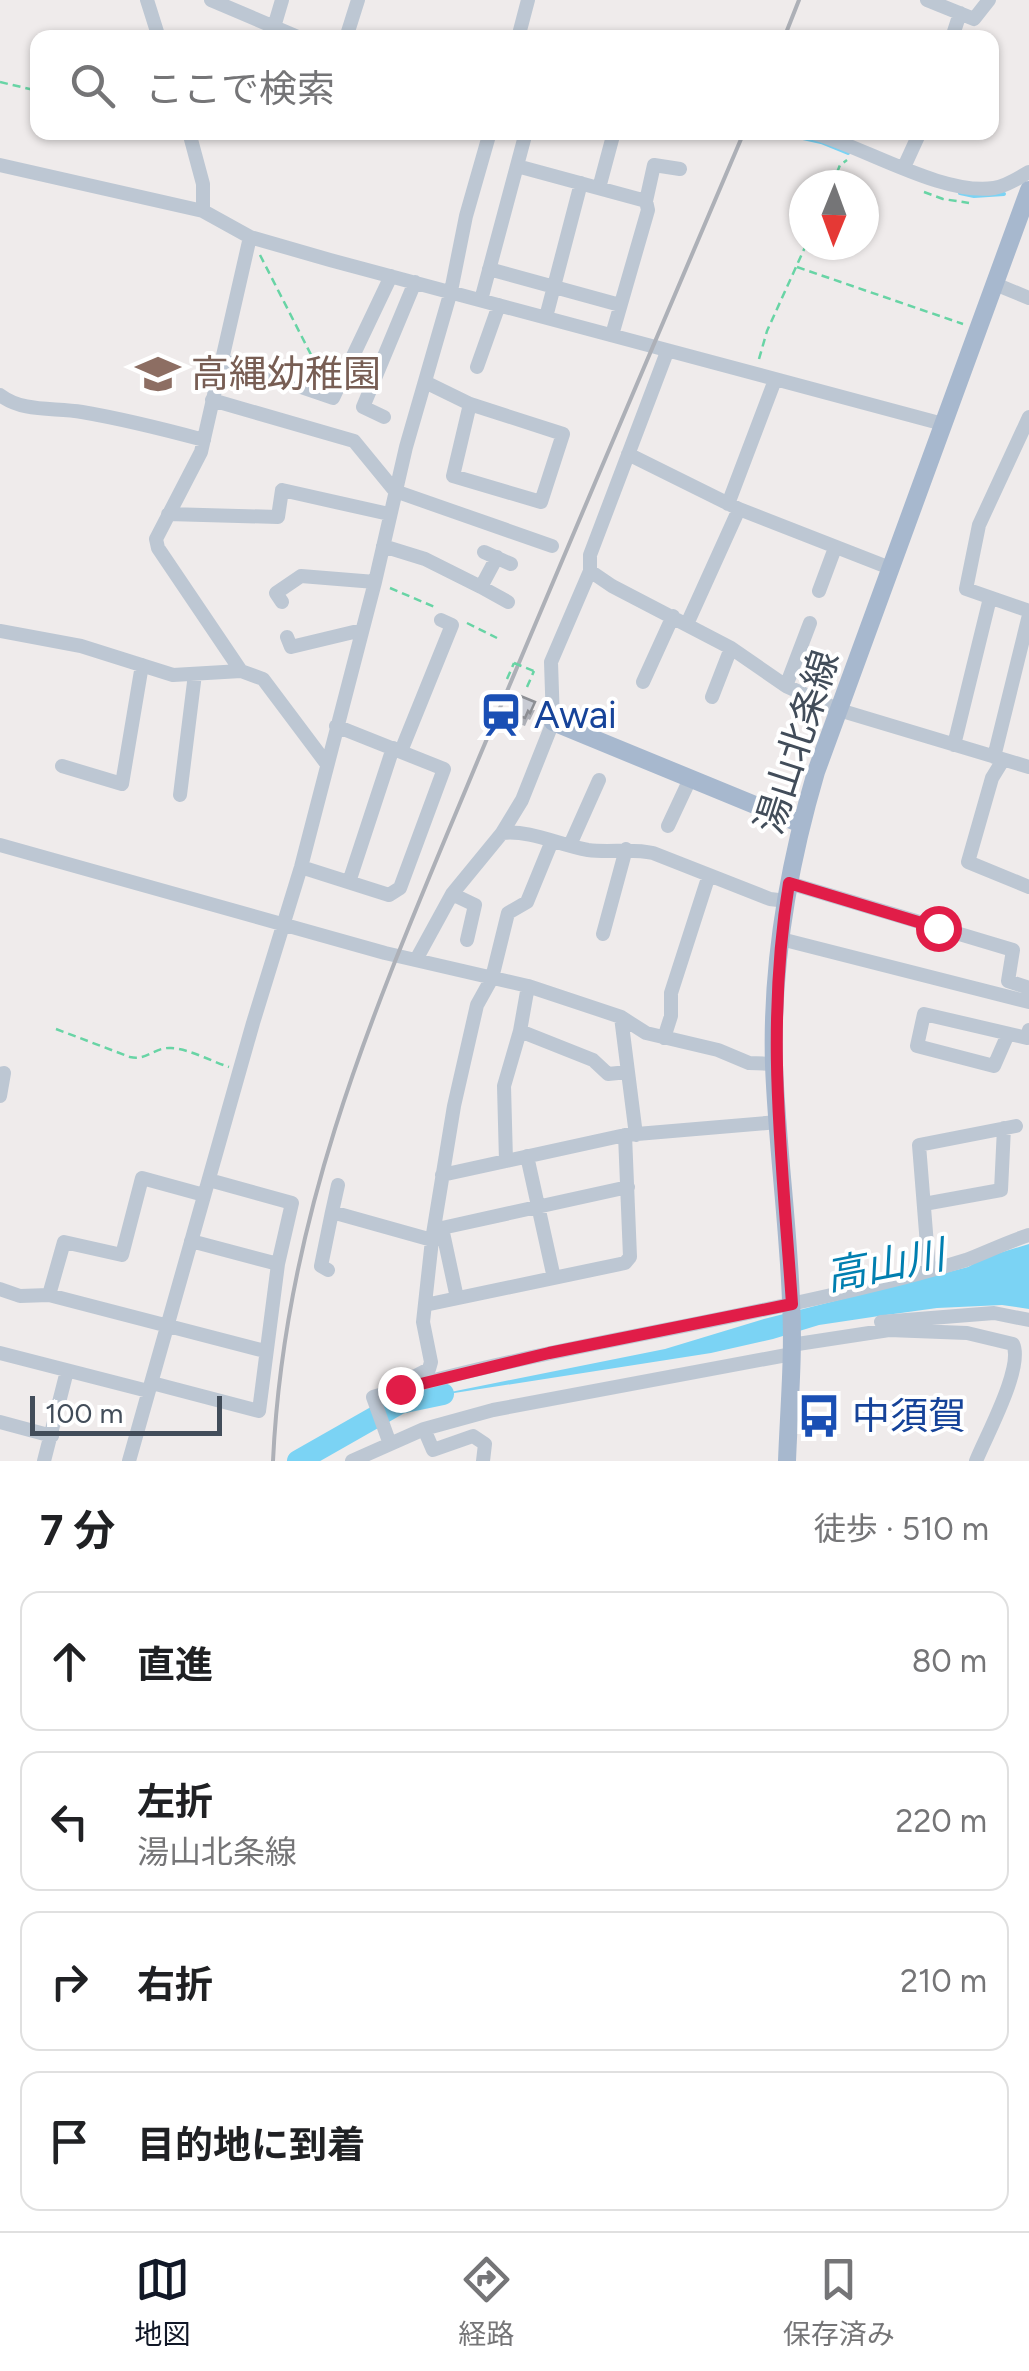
<!DOCTYPE html>
<html lang="ja">
<meta charset="utf-8">
<style>
body{margin:0;font-family:Figtree,"Noto Sans JP",sans-serif;background:#f2f2f2;color:#202124}
.compass{position:absolute;left:789px;top:170px;width:90px;height:90px;border-radius:50%;background:#fff;box-shadow:0 2px 8px #0004;rotate:181deg}
.scale{position:absolute;left:30px;bottom:25px;width:192px;box-sizing:border-box;padding-left:10px;border:5px solid #424d5a;border-top:0;font-size:28px;line-height:35px;white-space:nowrap;color:#424d5a;-webkit-text-stroke:8px #fff;paint-order:stroke}
.stop{position:absolute;width:30px;height:30px;margin:-22px;border:8px solid #e11d48;border-radius:50%;background:#fff}
.stop.end{background:#e11d48;border-color:#fff;box-shadow:0 2px 10px #0008}
.list{margin:0;padding:0;list-style:none}
h2{display:flex;justify-content:space-between;align-items:center;height:130px;margin:0;padding:0 40px;font-size:42px}
h2 small{font-size:32px;font-weight:400;color:#757577}
.list li{display:grid;grid-template-columns:65px 1fr auto;gap:30px;align-items:center;box-sizing:border-box;height:140px;margin:0 20px 20px;padding:0 20px;border:2px solid #e0e0e0;border-radius:20px}
.list b{display:block;font-size:38px;white-space:nowrap}
.list p{margin:0;font-size:32px;white-space:nowrap;color:#757577}
.list em{font-size:32px;font-style:normal;color:#757577}
.icon{flex:none;width:55px;height:55px;fill:none;stroke:currentColor;stroke-width:2;stroke-linecap:round;stroke-linejoin:round}
.map{position:relative;flex:none;width:1029px;height:1461px;overflow:hidden}
.search{position:absolute;background:#fff;box-shadow:0 2px 8px #0004;left:30px;right:30px;top:30px;height:110px;display:flex;align-items:center;gap:25px;box-sizing:border-box;padding:0 35px;border-radius:20px;color:#757577;font-size:38px}
.sheet{height:770px;background:#fff}
nav{display:flex;justify-content:space-around;align-items:center;box-sizing:border-box;height:140px;border-top:2px solid #e0e0e0;background:#fff;font-size:28px;color:#757577}
nav a{display:grid;justify-items:center;gap:5px}
nav .on{color:#111827}
.map>svg:first-child{display:block}
.water{fill:#7bd3f4}
.lines{fill:none;stroke-linecap:round;stroke-linejoin:round}
.stream{stroke:#7bd3f4;stroke-width:4}
.river{stroke:#7bd3f4;stroke-width:22}
.path{stroke:#68d4a5;stroke-width:2.5;stroke-dasharray:8 5;stroke-linecap:butt}
.minor{stroke:#bdc7d3;stroke-width:14}
.major{stroke:#a7b8ce;stroke-width:18}
.rail{stroke:#adb0b7;stroke-width:4}
.path-bridge{stroke:#68d4a5;stroke-width:2.5;stroke-dasharray:8 5;stroke-linecap:butt}
.wall{fill:#adafb6}
.building{fill:#c9ccd4;stroke:#8d8f94;stroke-width:2.5}
.route{stroke:#e11d48;stroke-width:12}
.labels{text-anchor:middle;stroke-width:8;stroke-linejoin:round;paint-order:stroke}
.education-label{font-size:38px;fill:#785e54;stroke:#fff;text-anchor:start}
.transit-label{font-size:38px;fill:#164399;stroke:#fff;text-anchor:start}
.street-label{font-size:38px;fill:#424d5a;stroke:#fff}
.water-label{font-size:40px;font-style:italic;fill:#007fb0;stroke:#fff}
</style>
<div class="map">
<svg width="1029" height="1461" viewBox="0 0 1029 1461">
<rect width="100%" height="100%" fill="#efebeb"/>
<path class="water" d="M1029,1244v65l-27,-4 -65,3 -58,8 -60,9 -46,14 -62,14 -295,46 249,-50 99,-30 204,-52 18,-10z"/>
<g class="lines">
<path class="stream" d="M663,132l20,3
M776,132l45,10 27,11
M692,135l11,-3
M960,193l14,3 30,-2"/>
<path class="river" d="M298,1461l102,-58 43,-9"/>
<path class="path" d="M0,82l38,9
M832,185l8,-20 7,-5
M924,192l19,7 26,4
M260,255l65,127
M797,267l166,57
M759,359l8,-28 39,-86
M390,588l47,20
M467,623l30,15
M507,679l7,-16
M527,687l7,-16
M56,1029l74,28c17,4 24,-10 41,-9 18,1 40,13 58,19"/>
<path class="minor" d="M147,0l12,38
M211,0l89,38
M927,0l47,19 15,-19
M274,27l8,-27
M346,38l12,-38
M518,38l10,-38
M952,38l8,-25
M189,132l14,52v27
M688,132h1
M810,132c53,14 132,64 184,56 13,-2 24,-10 35,-16
M0,165l203,46 47,26 80,23 613,164
M517,166l129,35 2,9 -36,125
M904,167l16,-35
M599,188l15,-56
M646,201l8,-36 26,4
M489,269l131,36
M995,284l34,14
M481,300l45,-168
M546,317l35,-134
M222,360l111,38 58,-122
M477,367l22,-62
M425,382l45,22 93,30 -22,68 -88,-26 17,-72
M0,395c24,18 54,12 82,17 41,7 81,17 122,28
M212,400l142,41 41,50 157,55
M384,417l-21,-10 52,-125
M1029,417l-50,108 -13,64 63,22
M628,454l111,55 151,59
M728,504l47,-124
M168,514l110,3 4,-27 107,24
M383,546l42,13 56,28 16,-30
M484,552l27,12
M590,571l22,15 119,62 55,38 53,24 190,57
M481,587l27,15
M819,591l16,-43
M282,602l-6,-9 25,-17 74,6
M687,624l52,-115
M0,631l81,15 92,29 68,-4 22,8 63,84
M287,637l4,10 71,-17
M241,671l-83,-123 -2,-9 45,-87 49,-215
M643,682l30,-66
M786,686l24,-63
M712,697l19,-49
M954,745l36,-147
M401,751l51,-126 -11,-5
M994,757l35,-142
M1003,760l-11,18 -24,84 61,25
M62,766l60,18 20,-119
M180,795l15,-121
M668,826l22,-47
M502,833c30,-3 56,12 86,17 22,3 43,-2 65,3l117,46 16,2
M0,845l385,108 143,33 93,31 25,16 72,17 31,13 25,1
M570,845l29,-65
M301,867l88,28 11,-7 44,-119 -108,-43
M349,882l44,-134
M789,883l224,67 -5,31 21,7
M452,894l23,11 -8,35
M603,934l23,-85
M781,939l248,63
M417,958l35,-64 50,-61 20,-33 31,-78 -2,-60 39,-91v-16l77,-203
M621,1017l15,118
M520,1031l73,29 15,14 20,-2
M1008,1034l-14,32 -77,-20 7,-32 103,24 2,-8
M664,1038l7,-22v-23l38,-118
M0,1074l4,-1 -4,23
M527,1156l27,122
M506,1161l-2,-75 16,-55 8,-45
M442,1175l183,-40 153,-13
M924,1204l77,-14 3,-62
M332,1212l6,-27
M191,1241l87,23
M328,1270l-7,-4 11,-54 100,28
M929,1270l-10,-125 97,-19
M0,1289l20,7 29,-1 216,56
M49,1295l15,-53 58,13 20,-77 62,17
M457,1298l-15,-70 186,-41
M425,1305l200,-42 5,-6 -5,-122
M881,1322l113,-9 35,7
M791,1345l98,-15 78,3 46,11c11,23 -27,92 -37,117
M0,1353l148,38
M410,1379l19,-10 2,-7 -8,-40 9,-82 22,-134 23,-101 15,-27 16,-65 19,-11 25,-61
M152,1383l107,28 19,-147 14,-61 -83,-23
M0,1422l52,14
M424,1429l9,21 40,-14 12,8 -2,17
M390,1444l-17,-47c166,-49 337,-71 505,-113 29,-7 59,-15 88,-24 21,-8 41,-18 63,-25
M44,1461l23,-90
M129,1461l124,-438 48,-156 74,-285 31,-135 45,-156 15,-75 24,-84
M352,1461l72,-32 69,-19 299,-56"/>
<path class="major" d="M553,722l248,102
M787,1461c2,-53 7,-107 4,-160 -3,-79 -14,-157 -17,-236 -3,-99 14,-198 42,-293l213,-582"/>
<path class="rail" d="M784,38l15,-38
M273,1461c12,-257 108,-467 205,-701 88,-210 177,-418 266,-628"/>
<path class="path-bridge" d="M514,663l20,8"/>
</g>
<path class="wall" d="M535,710l-5,10 -2,-1 -3,7 -14,-5v-8z"/>
<path class="building" d="M518,695l17,7 -5,11 -2,-2 -3,7 -14,-5z"/>
<g class="lines">
<path class="route" d="M400,1389l149,-36 243,-49c-10,-146 -27,-275 -3,-421l149,45"/>
</g>
<defs>
<g id="school-bare" transform="scale(3.45)"><path d="M0-5L7-2L0 1L-7-2ZM-4 1L0 2.5L4 1V4Q0 6-4 4Z" fill="#8d6e63" stroke="#fff" stroke-width="2.5" paint-order="stroke"/></g>
<g id="station-bare" transform="scale(3.45)"><path d="M-3-6H3Q5-6 5-4V2Q5 4 3 4L4.5 6H3L1.5 4h-3L-3 6H-4.5L-3 4Q-5 4-5 2V-4Q-5-6-3-6ZM-3.5-4v3h7v-3ZM-3.5 1v1.5H-2V1ZM2 1v1.5H3.5V1Z" fill="#1a4fb4" stroke="#fff" stroke-width="2.5" paint-order="stroke"/></g>
<g id="bus-bare" transform="scale(3.45)"><path d="M-5-6H5V4H4V6H2V4H-2V6H-4V4H-5ZM-3.5-4V0h7V-4ZM-3.5 1.2v1.5H-2V1.2ZM2 1.2v1.5H3.5V1.2Z" fill="#1a4fb4" stroke="#fff" stroke-width="2.5" paint-order="stroke"/></g>
</defs>
<g fill-rule="evenodd">
<use href="#school-bare" x="158" y="374"/>
<use href="#station-bare" x="501" y="715"/>
<use href="#bus-bare" x="819" y="1416"/>
</g>
<g class="labels">
<g class="education-label">
<text x="191" y="387">高縄幼稚園</text>
</g>
<g class="transit-label">
<text x="534" y="728">Awai</text>
<text x="852" y="1429">中須賀</text>
</g>
<g class="street-label">
<text transform="translate(797 742) rotate(-72)" y="13">湯山北条線</text>
</g>
<g class="water-label">
<text transform="translate(885 1265) rotate(-11)" y="14">高山川</text>
</g>
</g>
</svg>
<svg class="compass" viewBox="-18 -18 36 36"><path d="M0-13l5 13h-10z" fill="#e53935"/><path d="M0 13l5-13h-10z" fill="#757577"/></svg>
<div class="scale">100 m</div>
<div class="stop" style="left:938px;top:928px"></div>
<div class="stop end" style="left:400px;top:1389px"></div>
<div class="search"><svg class="icon" aria-label="search" viewBox="0 0 24 24"><circle cx="10" cy="10" r="6"/><path d="M15 15l6 6"/></svg>ここで検索</div>
</div>
<section class="sheet">
<h2>7 分<small>徒歩 · 510 m</small></h2>
<ul class="list">
<li><svg class="icon" aria-label="ahead" viewBox="0 0 24 24"><path d="M12 20V5M6 11l6-6 6 6"/></svg><div><b>直進</b></div><em>80 m</em></li>
<li><svg class="icon" aria-label="left" viewBox="0 0 24 24"><path d="M17 20v-9H6M10 6l-5 5 5 5"/></svg><div><b>左折</b><p>湯山北条線</p></div><em>220 m</em></li>
<li><svg class="icon" aria-label="right" viewBox="0 0 24 24"><path d="M7 20v-9h11M14 6l5 5-5 5"/></svg><div><b>右折</b></div><em>210 m</em></li>
<li><svg class="icon" aria-label="arrive" viewBox="0 0 24 24"><path d="M6 21V4h12l-3 4 3 4H6"/></svg><div><b>目的地に到着</b></div></li>
</ul>
</section>
<nav>
<a class="on"><svg class="icon" aria-label="map" viewBox="0 0 24 24"><path d="M3 6l6-2 6 2 6-2v14l-6 2-6-2-6 2zM9 4v14M15 6v14"/></svg>地図</a>
<a><svg class="icon" aria-label="directions" viewBox="0 0 24 24"><path d="M12 3l9 9-9 9-9-9zM9 14v-3h6M13 9l2 2-2 2"/></svg>経路</a>
<a><svg class="icon" aria-label="saved" viewBox="0 0 24 24"><path d="M7 4h10v16l-5-4-5 4z"/></svg>保存済み</a>
</nav>
